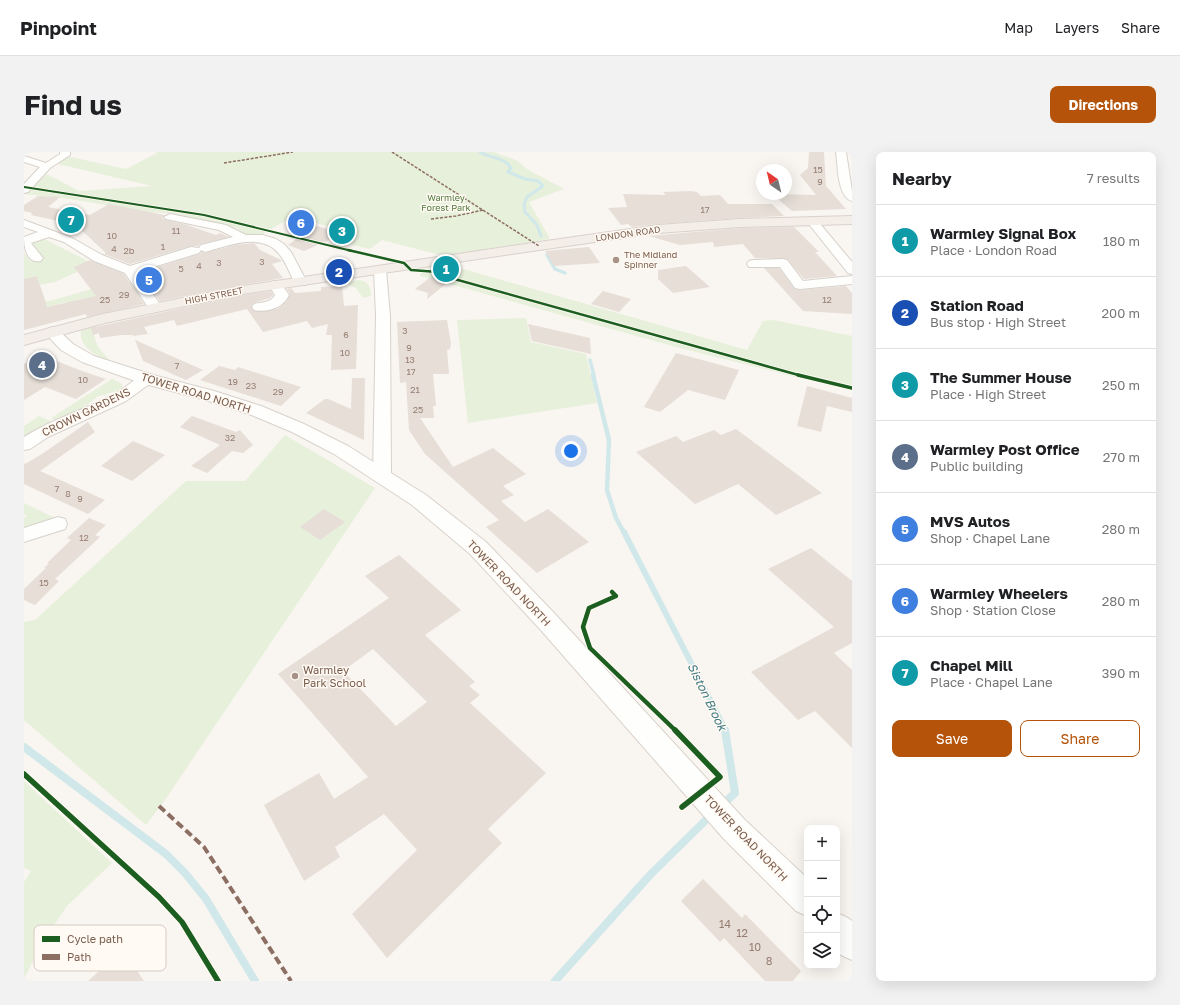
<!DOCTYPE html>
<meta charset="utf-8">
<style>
body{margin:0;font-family:"Golos Text",sans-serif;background:#f2f2f2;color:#202124}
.controls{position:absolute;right:12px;bottom:12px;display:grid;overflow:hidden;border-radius:8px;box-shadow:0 4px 16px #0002}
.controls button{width:36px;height:36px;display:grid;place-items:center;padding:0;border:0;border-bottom:1px solid #e0e0e0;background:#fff;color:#202124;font:20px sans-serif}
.compass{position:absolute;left:732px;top:12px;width:36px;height:36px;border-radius:50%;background:#fff;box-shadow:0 4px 16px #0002;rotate:325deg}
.you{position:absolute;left:547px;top:299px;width:14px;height:14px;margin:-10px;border:3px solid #fff;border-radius:50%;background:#1a73e8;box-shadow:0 0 0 6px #1a73e833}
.badge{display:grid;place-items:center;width:26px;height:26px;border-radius:50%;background:#b45309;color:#fff;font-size:13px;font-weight:700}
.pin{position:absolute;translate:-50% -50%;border:2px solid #fff;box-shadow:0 1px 4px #0006}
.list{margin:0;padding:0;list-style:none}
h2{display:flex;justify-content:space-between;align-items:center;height:52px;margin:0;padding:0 16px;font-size:17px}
h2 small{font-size:13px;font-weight:400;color:#757577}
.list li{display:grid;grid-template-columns:26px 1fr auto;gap:12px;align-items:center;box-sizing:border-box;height:72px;padding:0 16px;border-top:1px solid #e0e0e0}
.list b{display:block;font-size:15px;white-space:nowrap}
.list p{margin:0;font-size:13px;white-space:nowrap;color:#757577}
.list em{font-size:13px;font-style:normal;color:#757577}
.actions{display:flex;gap:8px;padding:12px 16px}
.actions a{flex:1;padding:9px 0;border:1px solid #b45309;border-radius:8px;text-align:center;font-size:14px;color:#b45309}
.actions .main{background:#b45309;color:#fff}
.icon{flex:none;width:22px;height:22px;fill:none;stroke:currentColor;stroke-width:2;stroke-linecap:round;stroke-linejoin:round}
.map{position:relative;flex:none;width:828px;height:829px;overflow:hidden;border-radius:8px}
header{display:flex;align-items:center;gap:24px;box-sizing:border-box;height:56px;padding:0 20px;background:#fff;border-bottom:1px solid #e0e0e0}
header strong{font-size:19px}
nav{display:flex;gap:22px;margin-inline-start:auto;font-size:14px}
.intro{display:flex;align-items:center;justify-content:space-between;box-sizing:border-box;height:96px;padding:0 24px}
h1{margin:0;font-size:28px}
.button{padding:10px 18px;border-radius:8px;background:#b45309;color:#fff;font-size:14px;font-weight:700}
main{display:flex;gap:24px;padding:0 24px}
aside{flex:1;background:#fff;border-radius:8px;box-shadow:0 4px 16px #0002}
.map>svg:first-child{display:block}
.green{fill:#e7f0db}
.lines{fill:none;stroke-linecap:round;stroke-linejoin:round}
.stream-far4{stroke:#d0e8ea;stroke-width:3}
.stream-far3{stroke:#d0e8ea;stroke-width:3.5}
.stream-far2{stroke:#d0e8ea;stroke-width:4.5}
.stream-far1{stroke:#d0e8ea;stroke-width:6}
.stream{stroke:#d0e8ea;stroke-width:8}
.building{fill:#e6ded7;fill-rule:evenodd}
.street-casing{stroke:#d7d1cb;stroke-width:2}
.secondary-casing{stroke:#d9d2cb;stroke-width:2}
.primary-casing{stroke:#dad1cc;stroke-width:2}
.street{fill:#fefefd;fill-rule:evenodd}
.secondary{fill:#fefefd;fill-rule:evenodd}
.primary{fill:#f3eee8;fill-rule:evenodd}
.quiet-far1{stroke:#8d6e63;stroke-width:1.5;stroke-dasharray:3 1.5;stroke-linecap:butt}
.quiet{stroke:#8d6e63;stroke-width:4;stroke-dasharray:8 4;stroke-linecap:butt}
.cycleway-far4-casing{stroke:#fffaf3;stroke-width:3.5}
.cycleway-far3-casing{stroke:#fffaf3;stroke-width:4}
.cycleway-far2-casing{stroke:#fffaf3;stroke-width:5.5}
.cycleway-far1-casing{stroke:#fffaf3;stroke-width:7}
.cycleway-casing{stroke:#fffaf3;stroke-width:8}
.cycleway-far4{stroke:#1b5e20;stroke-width:2}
.cycleway-far3{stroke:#1b5e20;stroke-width:2.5}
.cycleway-far2{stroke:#1b5e20;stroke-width:3.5}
.cycleway-far1{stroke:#1b5e20;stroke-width:4.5}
.cycleway{stroke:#1b5e20;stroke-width:5.5}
.poi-dot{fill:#a69286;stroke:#fffaf3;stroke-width:1.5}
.labels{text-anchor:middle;stroke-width:3;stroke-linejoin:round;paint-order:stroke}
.number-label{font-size:9px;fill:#977e72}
.far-park-label{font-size:9px;fill:#537a41;stroke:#fffaf3}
.far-street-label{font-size:9px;fill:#7a5c4d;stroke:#fffaf3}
.far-poi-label{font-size:9px;fill:#7a5c4d;stroke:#fffaf3;text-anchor:start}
.street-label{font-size:11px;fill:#7a5c4d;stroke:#fffaf3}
.poi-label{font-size:11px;fill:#7a5c4d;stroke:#fffaf3;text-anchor:start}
.near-number-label{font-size:11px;fill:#977e72}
.water-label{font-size:12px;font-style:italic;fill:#437c86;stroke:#fffaf3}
.key{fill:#fffaf3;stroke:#d7cbc1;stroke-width:1}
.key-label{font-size:11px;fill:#7a5c4d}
</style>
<header>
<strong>Pinpoint</strong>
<nav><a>Map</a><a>Layers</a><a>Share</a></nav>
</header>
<div class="intro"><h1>Find us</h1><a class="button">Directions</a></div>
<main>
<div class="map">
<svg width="828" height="829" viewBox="0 0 828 829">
<rect width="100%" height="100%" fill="#f9f5f0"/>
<path class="green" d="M132,0h338l24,9 7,7 39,21 -35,13 20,35v2l-105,17 -62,-16 -12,9 -26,-6 3,-2 -8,-2 -3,2 -11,-3 14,-9 -47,-12 -33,19 -13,-1 -9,-7 -60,-14 -25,-2 -90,-14 -38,-4v-1l23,-19 32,17 73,-5 -94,-22 8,-8 60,13 31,-16z
M16,85l48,24 -9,10 -24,11 -15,3 -3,-9 -13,3v-26l7,9 8,-4 -12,-16z
M439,117l284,81 16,-29 10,-1 79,16v55l-176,-44 -255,-71 -1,-2 6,-3 25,8z
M334,128c10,1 13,6 13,16l-8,2 -7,-10 -12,-5z
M93,130l2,2 11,-2 11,14 -6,5 -49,-1 -1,-2 -18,7 -1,-3 -18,5 7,14 -31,-29 17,-4 5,14z
M502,166l5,24 55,12 11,49 -129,20 -11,-103z
M67,175l7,20 14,16c-12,-5 -34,-16 -31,-32z
M88,227l9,4 2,4 -3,3 -24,7v1l-15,11 -25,11 -5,-2z
M15,264l14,6 -29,16v-12z
M261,283l90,53 -210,312 -19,25 -122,-105v-98l11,-2 151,-139h59z
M0,351l29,14 -4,5 -25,7v-11l3,-2 -3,-2z
M0,629l88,82 -45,43 -24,35 -19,38v-97l7,-11 -7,-3z"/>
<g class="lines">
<path class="stream-far4" d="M456,0c11,7 23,4 31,16l-3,4 17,7 13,2 5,5 -16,11 -3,7 1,8 12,13 4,11"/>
<path class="stream-far3" d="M523,103l8,14 10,4
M566,208l4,16"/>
<path class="stream-far2" d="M569,223l16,65 -2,50 9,28 8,15"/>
<path class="stream-far1" d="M600,380l100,195 1,4"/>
<path class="stream" d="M0,595l142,107 19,19 21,26 49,82
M698,653l13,-12 -10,-63
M531,829l95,-106 61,-60"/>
</g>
<path class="building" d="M785,0h15l2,34 20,23 -54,2 -20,-17 44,1 -16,-20 8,-7z
M667,39l6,1 4,4 19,-1 8,9h44l12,12 -44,2 -82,6 -26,3 -4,-3 -7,1 -13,-17 19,-1 -4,-13 43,1 -3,-3z
M14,44l22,1 -12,10 42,8 19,-11 56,11 -3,3 4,2 18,4 32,11 4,-2 9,4 -28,7 -3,2h-7l-61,18 -26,-10 2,-1 -30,-28 -45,-10 1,-2 -8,-2v-6z
M292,74l29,7 -41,18 -16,-6z
M770,75l25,25h-4l22,24 -33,3 -17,-20 -32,-1 -12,-14 -29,3 -1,-5 -33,3 -31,-9 91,-8z
M230,91l6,7 21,10 1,1 -10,3 11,14 -41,7 -82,16 -21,-28 60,-19 3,-2 3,1 30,-8z
M565,95l11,16 -46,3 -9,-15z
M66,108l34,14 20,30 -57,13 -1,-3 -62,16v-51l13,-3 10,31 49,-11 -22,-29z
M662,114l24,21 -37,6 -15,-14v-9z
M420,115l17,5 -34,27 1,-6 -13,-4z
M740,116h15l16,21 5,1 46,-4 6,7v21l-49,-3z
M318,134l2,20 14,-1 -2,64 -25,1 1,-35h-6l2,-11 -16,4 -5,-7 -44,11 -16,-23 -70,17 -3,-6 -30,7 4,7 -15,2v-1h-12l-21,3 -1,-5 -6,2 -2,-7 151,-33 29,-4 2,4 -3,3 -16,5 -3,3 3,5h15l10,-3 8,-7 3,-7 -3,-5 4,-1 4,5 26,-2v-4z
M579,139l28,8 -12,13 -28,-8z
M423,168l4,24 -1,5 -3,1 2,24h-16l3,32h-3l1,12h-14l33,49 40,-19 33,26 -23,12 11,9 -13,6 24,21 23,-13 41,33 -52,31 -51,-46 13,-7 -74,-66 -16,-24 -3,-48 -6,1 -3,-61z
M504,172l62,14 1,16 -59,-13z
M111,188l50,22 18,8 -17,10 -43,-19z
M652,201l63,17 -14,30 -37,-10 -28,22 -16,-5z
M17,203l41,16 24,8 -30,20 -31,-12 -21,13v-36z
M195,214l16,4 3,-3 63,20 -20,19 -81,-26z
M328,226h13l-1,62 -58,-27 19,-14h3l23,10z
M783,234l45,12v14l-25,-6 -6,26 -24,-6z
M168,264l44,16 4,-2 13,15 -10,8 -11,-2 -25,22 -16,-7 29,-21 -40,-18z
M64,270l7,10 -55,39 65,29 -17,14 -64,-30v-21l1,1 17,-10z
M712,277l86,64 -46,22 -38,-31 -43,20 -59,-52 40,-16 7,6 31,-12 7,5z
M109,289l32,14 -33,26 -31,-15z
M300,357l21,13 -25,18 -20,-13z
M65,366l17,7 -11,10 5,2 -45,42 4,2 -24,24 -11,-5v-11l22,-21h-2l5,-5h-2l24,-23 -4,-2z
M787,396l41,33v62l-18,10 18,17v78l-37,-37 -17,9 -47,-48 83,-45 -66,-58z
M375,403l62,55 -36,25 50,47 -6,4 11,9 -10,8 76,70 -58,56 14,14 -115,115 -35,-44 65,-64 -33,-36 -49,33 5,10 -36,24 -40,-76 55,-32 15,26 34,-22 -90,-103 111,-76 -24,-22zM349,497l54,53 -31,24 -53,-55z
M679,727l39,39 3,-4 56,57 -8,10h-28l-41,-43 -4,4 -39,-41z
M99,798l21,31h-56z"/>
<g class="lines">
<g class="street-casing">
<path id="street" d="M36,0h10v3l-20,13 -22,24 -4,1v-9l16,-17 -16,-5v-6l22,7 14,-9z
M812,0h10l6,39v10c-15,-4 -14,-36 -16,-49z
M146,62l56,11 20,10h17l13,4 8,5 7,8 16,30 -1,3h-10c-6,-10 -9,-21 -16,-30 -17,-24 -52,-9 -75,-3l-4,-2 -2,3 -62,19 25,35 -2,3h-10l-25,-37 -31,-12 -30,-19 -15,-5 -18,6 12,15 -2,3c-14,3 -17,-13 -17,-24l14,-5 -14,-5v-7l48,18 30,17 28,11 61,-19 8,1 2,-3 32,-8 -14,-7 -53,-11 -2,-2z
M788,66l4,1 36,43v12l-4,-1 -40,-50 -2,-2 2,-2z
M759,107l4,1 16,21 49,-5v8l-52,5 -5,-1 -15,-21h-31l-2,-3 2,-3 4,-1z
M356,114l4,1 2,3 4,46 1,159 -3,4 -6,2 -6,-2 -3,-4 3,-159 -2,-46 2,-3z
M251,129l5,1 9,13c-6,13 -22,18 -35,15l-2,-3 2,-3c8,-2 17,-1 21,-9l-6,-10 1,-3z
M123,222l5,2 3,3 -3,3 -26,19 -78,36 -18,12 -6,1v-13c28,-18 60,-27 89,-42 12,-6 21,-17 34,-21z
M34,365l7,2 2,5 -2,5 -41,13v-14z"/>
</g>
<g class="secondary-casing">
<path id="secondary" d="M28,175l5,2 16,15 21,12 59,19 61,16 47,15 43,18 44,22 78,49 60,47 69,72 189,205 63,59v38l-11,-5 -72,-72 -185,-211 -69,-74 -58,-49 -78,-51 -42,-22 -43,-18 -47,-15 -61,-16 -59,-21 -21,-12 -17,-18 3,-3z
M813,761l11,5 4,3v39l-11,-5 -4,-3z"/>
</g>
<g class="primary-casing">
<path id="primary" d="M828,64v8l-112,3 -82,6 -119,17 -297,44 -137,29 -81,22v-10l79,-21 139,-28 297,-44 119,-17 82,-6z"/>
</g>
<use href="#street" class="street"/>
<use href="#secondary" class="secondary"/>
<use href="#primary" class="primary"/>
<path class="quiet-far1" d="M368,0l147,94
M200,11l69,-11
M407,67l25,-3 27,-6"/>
<path class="quiet" d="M135,654l45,41 87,134"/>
<g class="cycleway-far4-casing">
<path id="cycleway-far4" d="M0,35l180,28 148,36"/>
</g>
<g class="cycleway-far3-casing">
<path id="cycleway-far3" d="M324,98l56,13 7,7 27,2 2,3 362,101"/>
</g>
<g class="cycleway-far2-casing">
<path id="cycleway-far2" d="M774,223l54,13"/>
</g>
<g class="cycleway-far1-casing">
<path id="cycleway-far1" d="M588,440l4,4 -27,12 -6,19 7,21 86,83"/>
</g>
<g class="cycleway-casing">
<path id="cycleway" d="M651,578l45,47 -38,30
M0,622l135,123 23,25 36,59"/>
</g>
<use href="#cycleway-far4" class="cycleway-far4"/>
<use href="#cycleway-far3" class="cycleway-far3"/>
<use href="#cycleway-far2" class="cycleway-far2"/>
<use href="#cycleway-far1" class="cycleway-far1"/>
<use href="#cycleway" class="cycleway"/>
</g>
<g class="poi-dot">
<circle cx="592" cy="108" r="4"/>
<circle cx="271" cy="524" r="4"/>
</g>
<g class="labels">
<g class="number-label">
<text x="794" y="21">15</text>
<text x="796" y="33">9</text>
<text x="681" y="61">17</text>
<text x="152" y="82">11</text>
<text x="88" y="87">10</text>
<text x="139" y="98">1</text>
<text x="90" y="100">4</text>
<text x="105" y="102">2b</text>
<text x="238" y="113">3</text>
<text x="195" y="114">3</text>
<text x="175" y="117">4</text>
<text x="157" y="120">5</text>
<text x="100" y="146">29</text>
<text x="81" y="151">25</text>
<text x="803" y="151">12</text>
<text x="381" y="182">3</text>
<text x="322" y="186">6</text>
<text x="385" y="199">9</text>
<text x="321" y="204">10</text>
<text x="386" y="211">13</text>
<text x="153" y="217">7</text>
<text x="387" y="223">17</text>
<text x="59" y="231">10</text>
<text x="209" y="233">19</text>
<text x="227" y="237">23</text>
<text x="391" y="241">21</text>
<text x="254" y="243">29</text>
<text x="394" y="261">25</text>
<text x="206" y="289">32</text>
<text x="33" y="340">7</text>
<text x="44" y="345">8</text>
<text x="56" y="350">9</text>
<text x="60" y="389">12</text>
<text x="20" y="434">15</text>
</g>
<g class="far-park-label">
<text x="422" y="49">Warmley<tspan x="422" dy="10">Forest Park</tspan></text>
</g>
<g class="far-street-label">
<text transform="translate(604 82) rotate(-8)" y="3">LONDON ROAD</text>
<text transform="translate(190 144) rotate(-11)" y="3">HIGH STREET</text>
</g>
<g class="far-poi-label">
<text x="600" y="106">The Midland<tspan x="600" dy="10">Spinner</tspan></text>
</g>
<g class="street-label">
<text transform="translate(172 241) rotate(17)" y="4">TOWER ROAD NORTH</text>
<text transform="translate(62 260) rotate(-26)" y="4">CROWN GARDENS</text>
<text transform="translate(485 431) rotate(46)" y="4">TOWER ROAD NORTH</text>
<text transform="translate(722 686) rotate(46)" y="4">TOWER ROAD NORTH</text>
</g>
<g class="poi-label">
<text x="279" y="522">Warmley<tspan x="279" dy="13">Park School</tspan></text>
</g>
<g class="near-number-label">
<text x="701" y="776">14</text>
<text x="718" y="785">12</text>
<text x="731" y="799">10</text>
<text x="745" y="813">8</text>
</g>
<g class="water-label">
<text transform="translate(683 545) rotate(64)" y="4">Siston Brook</text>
</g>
</g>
<rect x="10" y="773" width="132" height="46" rx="6" class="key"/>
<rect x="18" y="784" width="18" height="6" fill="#1b5e20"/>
<rect x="18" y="802" width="18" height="6" fill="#8d6e63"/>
<g class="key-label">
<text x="43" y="791">Cycle path</text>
<text x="43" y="809">Path</text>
</g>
</svg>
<div class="controls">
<button>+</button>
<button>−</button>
<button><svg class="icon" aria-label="locate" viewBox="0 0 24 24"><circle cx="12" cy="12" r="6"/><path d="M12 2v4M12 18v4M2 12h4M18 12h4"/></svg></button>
<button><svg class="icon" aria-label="layers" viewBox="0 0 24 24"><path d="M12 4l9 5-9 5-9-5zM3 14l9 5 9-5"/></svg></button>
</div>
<svg class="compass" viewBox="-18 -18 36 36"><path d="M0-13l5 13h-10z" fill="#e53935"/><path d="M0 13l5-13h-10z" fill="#757577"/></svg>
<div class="you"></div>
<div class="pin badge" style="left:422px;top:117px;background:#0f9aa8">1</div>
<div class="pin badge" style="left:315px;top:120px;background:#1a4fb4">2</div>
<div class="pin badge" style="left:318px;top:79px;background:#0f9aa8">3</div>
<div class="pin badge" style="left:18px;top:213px;background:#5c6f8a">4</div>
<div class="pin badge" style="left:125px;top:128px;background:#3f7fe0">5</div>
<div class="pin badge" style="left:277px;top:71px;background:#3f7fe0">6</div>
<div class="pin badge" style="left:47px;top:68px;background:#0f9aa8">7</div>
</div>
<aside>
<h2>Nearby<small>7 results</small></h2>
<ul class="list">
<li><span class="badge" style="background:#0f9aa8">1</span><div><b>Warmley Signal Box</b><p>Place · London Road</p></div><em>180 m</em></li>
<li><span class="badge" style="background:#1a4fb4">2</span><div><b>Station Road</b><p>Bus stop · High Street</p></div><em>200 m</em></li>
<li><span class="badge" style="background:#0f9aa8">3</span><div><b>The Summer House</b><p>Place · High Street</p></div><em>250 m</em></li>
<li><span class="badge" style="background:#5c6f8a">4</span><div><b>Warmley Post Office</b><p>Public building</p></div><em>270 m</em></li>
<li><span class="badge" style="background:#3f7fe0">5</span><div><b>MVS Autos</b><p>Shop · Chapel Lane</p></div><em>280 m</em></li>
<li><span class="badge" style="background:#3f7fe0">6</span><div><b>Warmley Wheelers</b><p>Shop · Station Close</p></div><em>280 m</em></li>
<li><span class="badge" style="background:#0f9aa8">7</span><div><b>Chapel Mill</b><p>Place · Chapel Lane</p></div><em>390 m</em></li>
</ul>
<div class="actions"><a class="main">Save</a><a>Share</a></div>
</aside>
</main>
